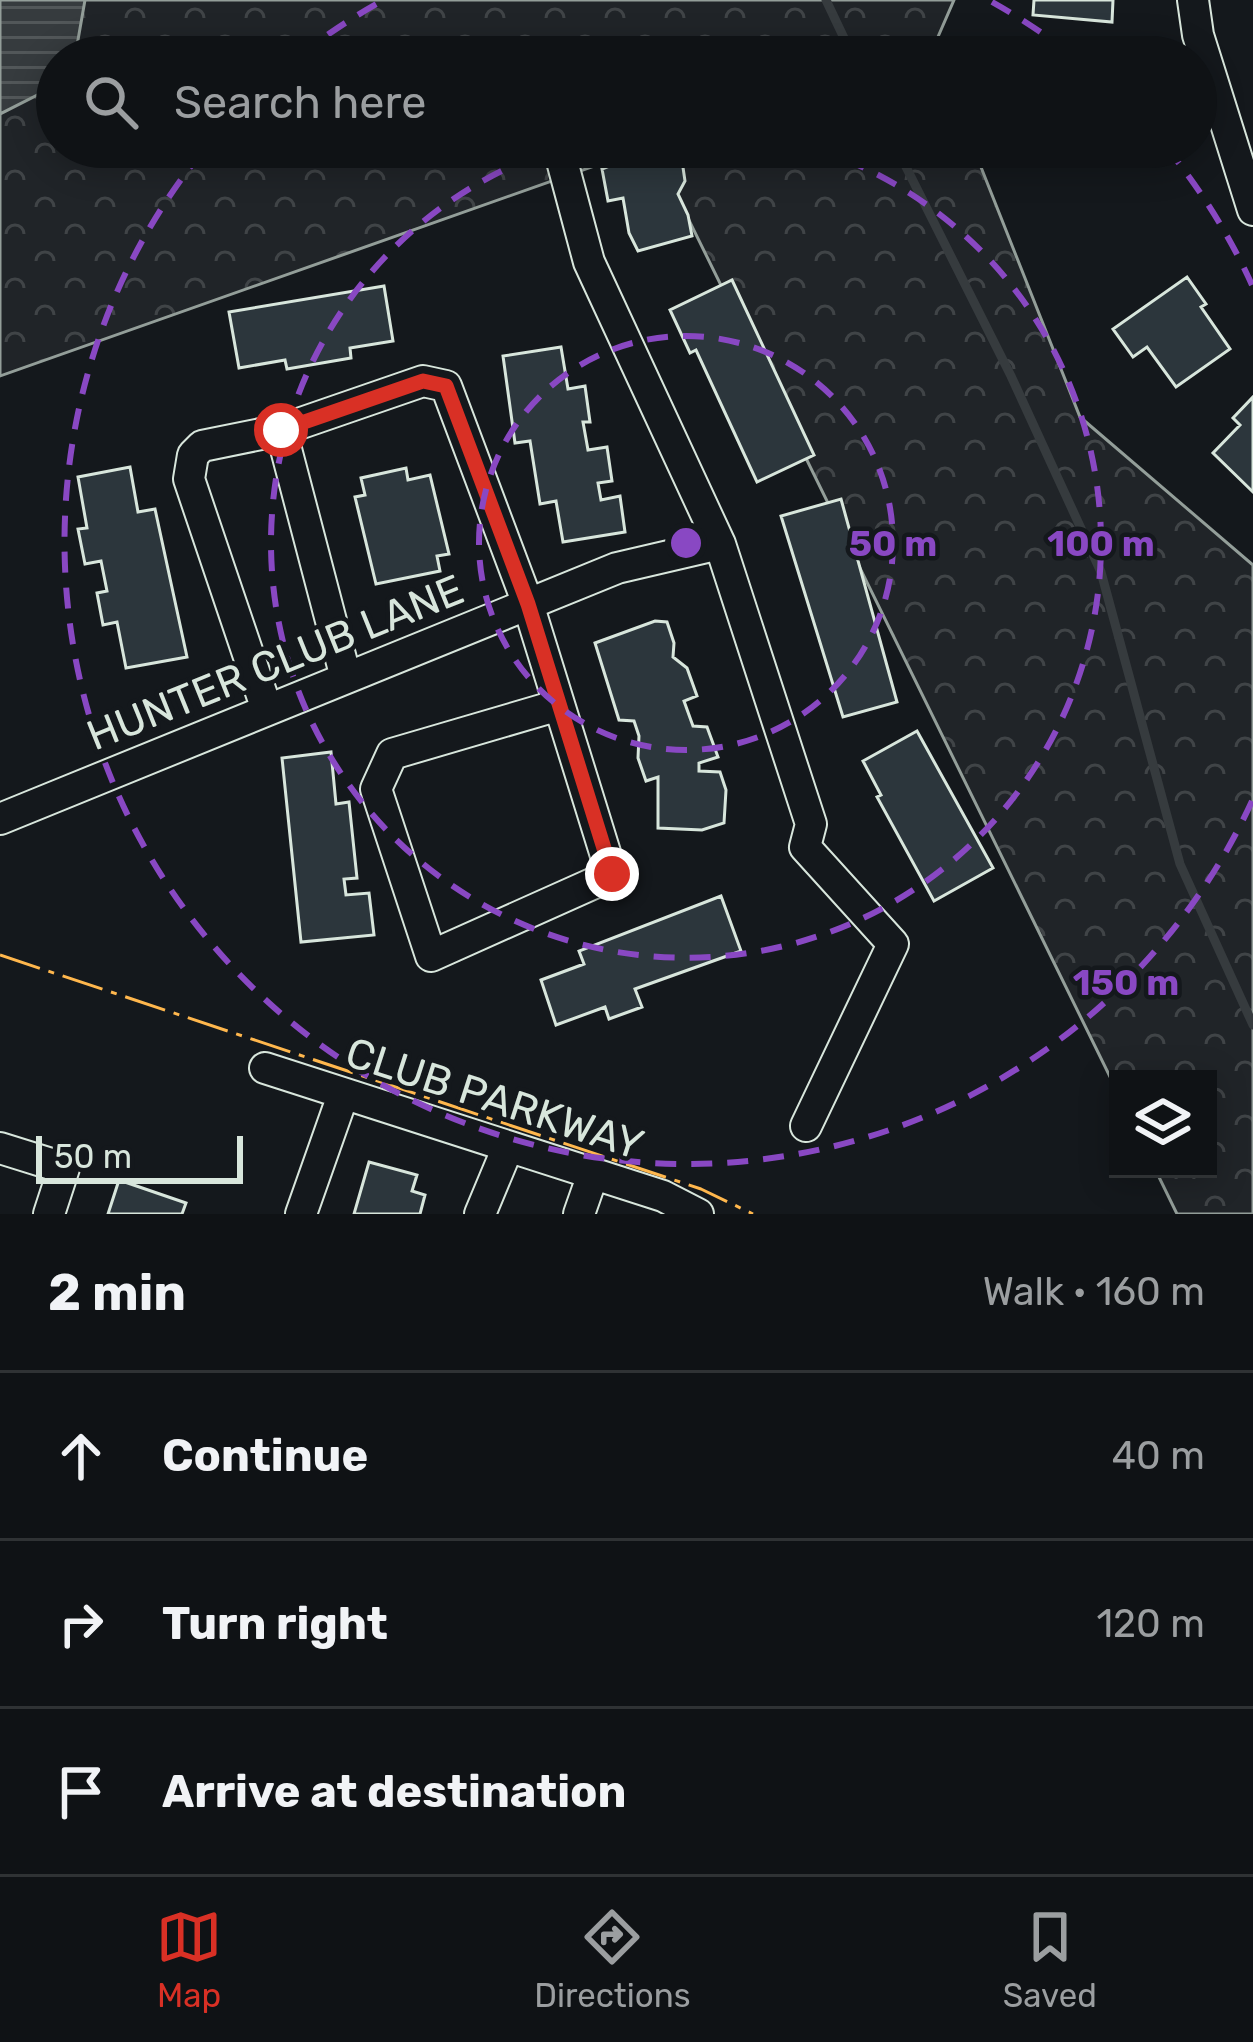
<!DOCTYPE html>
<meta charset="utf-8">
<style>
body{margin:0;font-family:Rubik,sans-serif;background:#181b1e;color:#f1f3f6}
.controls{position:absolute;right:36px;bottom:36px;display:grid;overflow:hidden;border-radius:0px;box-shadow:0 6px 30px #0003}
.controls button{width:108px;height:108px;display:grid;place-items:center;padding:0;border:0;border-bottom:3px solid #2f3234;background:#0f1215;color:#f1f3f6;font:60px sans-serif}
.scale{position:absolute;left:36px;bottom:30px;width:207px;box-sizing:border-box;padding-left:12px;border:6px solid #d8e6dc;border-top:0;font-size:33px;line-height:42px;white-space:nowrap;color:#d8e6dc;-webkit-text-stroke:9px #14181c;paint-order:stroke}
.stop{position:absolute;width:36px;height:36px;margin:-27px;border:9px solid #d93025;border-radius:50%;background:#fff}
.stop.end{background:#d93025;border-color:#fff;box-shadow:0 3px 12px #0008}
.list{margin:0;padding:0;list-style:none}
h2{display:flex;justify-content:space-between;align-items:center;height:156px;margin:0;padding:0 48px;font-size:51px}
h2 small{font-size:39px;font-weight:400;color:#9b9ea0}
.list li{display:grid;grid-template-columns:78px 1fr auto;gap:36px;align-items:center;box-sizing:border-box;height:168px;padding:0 48px;border-top:3px solid #2f3234}
.list b{display:block;font-size:45px;white-space:nowrap}
.list em{font-size:39px;font-style:normal;color:#9b9ea0}
.icon{flex:none;width:66px;height:66px;fill:none;stroke:currentColor;stroke-width:2;stroke-linecap:round;stroke-linejoin:round}
.map{position:relative;flex:none;width:1253px;height:1214px;overflow:hidden}
.search{position:absolute;background:#0f1215;box-shadow:0 6px 30px #0003;left:36px;right:36px;top:36px;height:132px;display:flex;align-items:center;gap:30px;box-sizing:border-box;padding:0 42px;border-radius:66px;color:#9b9ea0;font-size:45px}
.sheet{height:660px;background:#0f1215}
nav{display:flex;justify-content:space-around;align-items:center;box-sizing:border-box;height:168px;border-top:3px solid #2f3234;background:#0f1215;font-size:33px;color:#9b9ea0}
nav a{display:grid;justify-items:center;gap:6px}
nav .on{color:#d93025}
.map>svg:first-child{display:block}
.forest{fill:url(#forest-crowns);stroke:#939e99;stroke-width:3}
.water{fill:url(#water-rules);stroke:#939e99;stroke-width:3}
.lines{fill:none;stroke-linecap:round;stroke-linejoin:round}
.stream{stroke:#363b3e;stroke-width:9}
.building{fill:#2c363c;stroke:#d8e6dc;stroke-width:3}
.minor-casing{stroke:#d8e6dc;stroke-width:34}
.minor{stroke:#14181c;stroke-width:30}
.power{stroke:#ffb74d;stroke-width:3;stroke-dasharray:42 9 6 9;stroke-linecap:butt}
.route{stroke:#d93025;stroke-width:15}
.ring{fill:none;stroke:#8948c3;stroke-width:6;stroke-dasharray:21 15}
.labels{text-anchor:middle;stroke-width:9;stroke-linejoin:round;paint-order:stroke}
.street-label{font-size:42px;fill:#d8e6dc;stroke:#14181c}
.centre{fill:#8948c3;stroke:#14181c;stroke-width:6}
.ring-label{font-size:36px;text-anchor:middle;font-weight:bold;fill:#8948c3;stroke:#14181c;stroke-width:9;stroke-linejoin:round;paint-order:stroke}
</style>
<div class="map">
<svg width="1253" height="1214" viewBox="0 0 1253 1214">
<defs>
<pattern id="forest-crowns" width="20" height="18" patternUnits="userSpaceOnUse" patternTransform="scale(3)"><rect width="20" height="18" fill="#202428"/><path d="M2 6a3 3 0 1 1 6 0M12 15a3 3 0 1 1 6 0" fill="none" stroke="#404447"/></pattern>
<pattern id="water-rules" width="6" height="5" patternUnits="userSpaceOnUse" patternTransform="scale(3)"><rect width="6" height="5" fill="#363b3e"/><path d="M0 2.5h6" fill="none" stroke="#525759"/></pattern>
</defs>
<rect width="100%" height="100%" fill="#14181c"/>
<path class="forest" d="M0,0h954l-20,46 4,11h-881v90h591l-648,229z
M653,147h320l107,270 173,148v649h-76l-22,-45h53v-90h-90v14z"/>
<path class="water" d="M0,0h85l-10,57h-18l-2,29 -55,28z"/>
<g class="lines">
<path class="stream" d="M826,0l27,57
M896,147l115,229 90,196 79,292 73,161"/>
</g>
<path class="building" d="M1034,0h79l-1,22 -79,-7z
M643,42l2,15h-67v-4z
M1120,44l2,13h-67v-1z
M603,147h77l5,34 -7,13 10,21 4,21 -54,15 -9,-18 -6,-35 -15,3 -6,-32 10,-4z
M1187,277l19,27 -5,3 29,42 -54,38 -29,-40 -14,10 -20,-28z
M732,280l82,175 -57,27 -61,-132 -6,3 -20,-43z
M384,286l9,55 -43,7 1,10 -64,11 -2,-9 -46,8 -10,-56z
M561,347l7,42 17,-3 5,36h-7l5,28 19,-3 5,34 -14,2 3,17 19,-4 5,36 -62,10 -7,-41 -16,3 -10,-63 -15,2 -12,-87z
M1253,397v95l-40,-39 27,-28 -7,-7z
M130,467l8,45 17,-3 32,148 -61,11 -9,-46 -14,3 -6,-32 10,-2 -6,-30 -16,3 -7,-35 9,-1 -9,-51z
M406,468l2,12 22,-5 19,79 -12,2 3,15 -64,13 -21,-87 10,-2 -4,-17z
M841,499l56,203 -54,15 -62,-201z
M655,621l12,1 7,21 -1,14 14,11 10,28 -13,5 9,25 14,1 11,30 -19,6v8l21,1 6,18 -2,33 -22,7 -44,-2v-51l-12,4 -8,-23 1,-22 -5,-15 -15,-1 -24,-77z
M917,731l76,137 -59,33 -57,-104 4,-2 -18,-34z
M331,752l5,52 13,-2 8,76 -13,1 2,16 23,-2 5,42 -73,7 -19,-184z
M721,896l20,55 -106,38 7,18 -33,12 -4,-12 -49,18 -15,-45 43,-16 -5,-13z
M369,1162l48,13 -5,16 13,4 -5,19h-66z
M119,1180l67,23 -4,11h-74z"/>
<g class="lines">
<g class="minor-casing">
<path id="minor" d="M1193,0l5,35 55,175
M562,161l27,101 131,282 91,280 -6,23 88,97 -87,182
M281,430l65,248
M267,710l-78,-231 4,-24 9,-9 79,-16 142,-49 23,5 82,218 84,271 -181,81 -55,-167 16,-35 167,-49
M0,819l617,-251 103,-24
M265,1068l398,128 35,18
M0,1148l64,20 -15,46
M301,1214l42,-119
M480,1214l28,-67
M579,1214l14,-40"/>
</g>
<use href="#minor" class="minor"/>
<path class="power" d="M0,955l701,234 52,25"/>
</g>
<g class="lines">
<path class="route" d="M281,430l142,-49 23,5 82,218 84,270"/>
</g>
<g class="ring">
<circle cx="686" cy="543" r="207"/>
<path d="M811 147A415 415 0 1 1 561 147"/>
<path d="M1252 801A622 622 0 1 1 206 147M299 56A622 622 0 0 1 380 2M992 2A622 622 0 0 1 1073 56M1166 147A622 622 0 0 1 1252 285"/>
</g>
<g class="labels">
<g class="street-label">
<text transform="translate(275 662) rotate(-22)" y="15">HUNTER CLUB LANE</text>
<text transform="translate(495 1098) rotate(18)" y="15">CLUB PARKWAY</text>
</g>
</g>
<circle cx="686" cy="543" r="18" class="centre"/>
<g class="ring-label">
<text x="893" y="556">50 m</text>
<text x="1101" y="556">100 m</text>
<text x="1126" y="995">150 m</text>
</g>
</svg>
<div class="controls">
<button><svg class="icon" aria-label="layers" viewBox="0 0 24 24"><path d="M12 4l9 5-9 5-9-5zM3 14l9 5 9-5"/></svg></button>
</div>
<div class="scale">50 m</div>
<div class="stop" style="left:281px;top:430px"></div>
<div class="stop end" style="left:612px;top:874px"></div>
<div class="search"><svg class="icon" aria-label="search" viewBox="0 0 24 24"><circle cx="10" cy="10" r="6"/><path d="M15 15l6 6"/></svg>Search here</div>
</div>
<section class="sheet">
<h2>2 min<small>Walk · 160 m</small></h2>
<ul class="list">
<li><svg class="icon" aria-label="ahead" viewBox="0 0 24 24"><path d="M12 20V5M6 11l6-6 6 6"/></svg><div><b>Continue</b></div><em>40 m</em></li>
<li><svg class="icon" aria-label="right" viewBox="0 0 24 24"><path d="M7 20v-9h11M14 6l5 5-5 5"/></svg><div><b>Turn right</b></div><em>120 m</em></li>
<li><svg class="icon" aria-label="arrive" viewBox="0 0 24 24"><path d="M6 21V4h12l-3 4 3 4H6"/></svg><div><b>Arrive at destination</b></div></li>
</ul>
</section>
<nav>
<a class="on"><svg class="icon" aria-label="map" viewBox="0 0 24 24"><path d="M3 6l6-2 6 2 6-2v14l-6 2-6-2-6 2zM9 4v14M15 6v14"/></svg>Map</a>
<a><svg class="icon" aria-label="directions" viewBox="0 0 24 24"><path d="M12 3l9 9-9 9-9-9zM9 14v-3h6M13 9l2 2-2 2"/></svg>Directions</a>
<a><svg class="icon" aria-label="saved" viewBox="0 0 24 24"><path d="M7 4h10v16l-5-4-5 4z"/></svg>Saved</a>
</nav>
